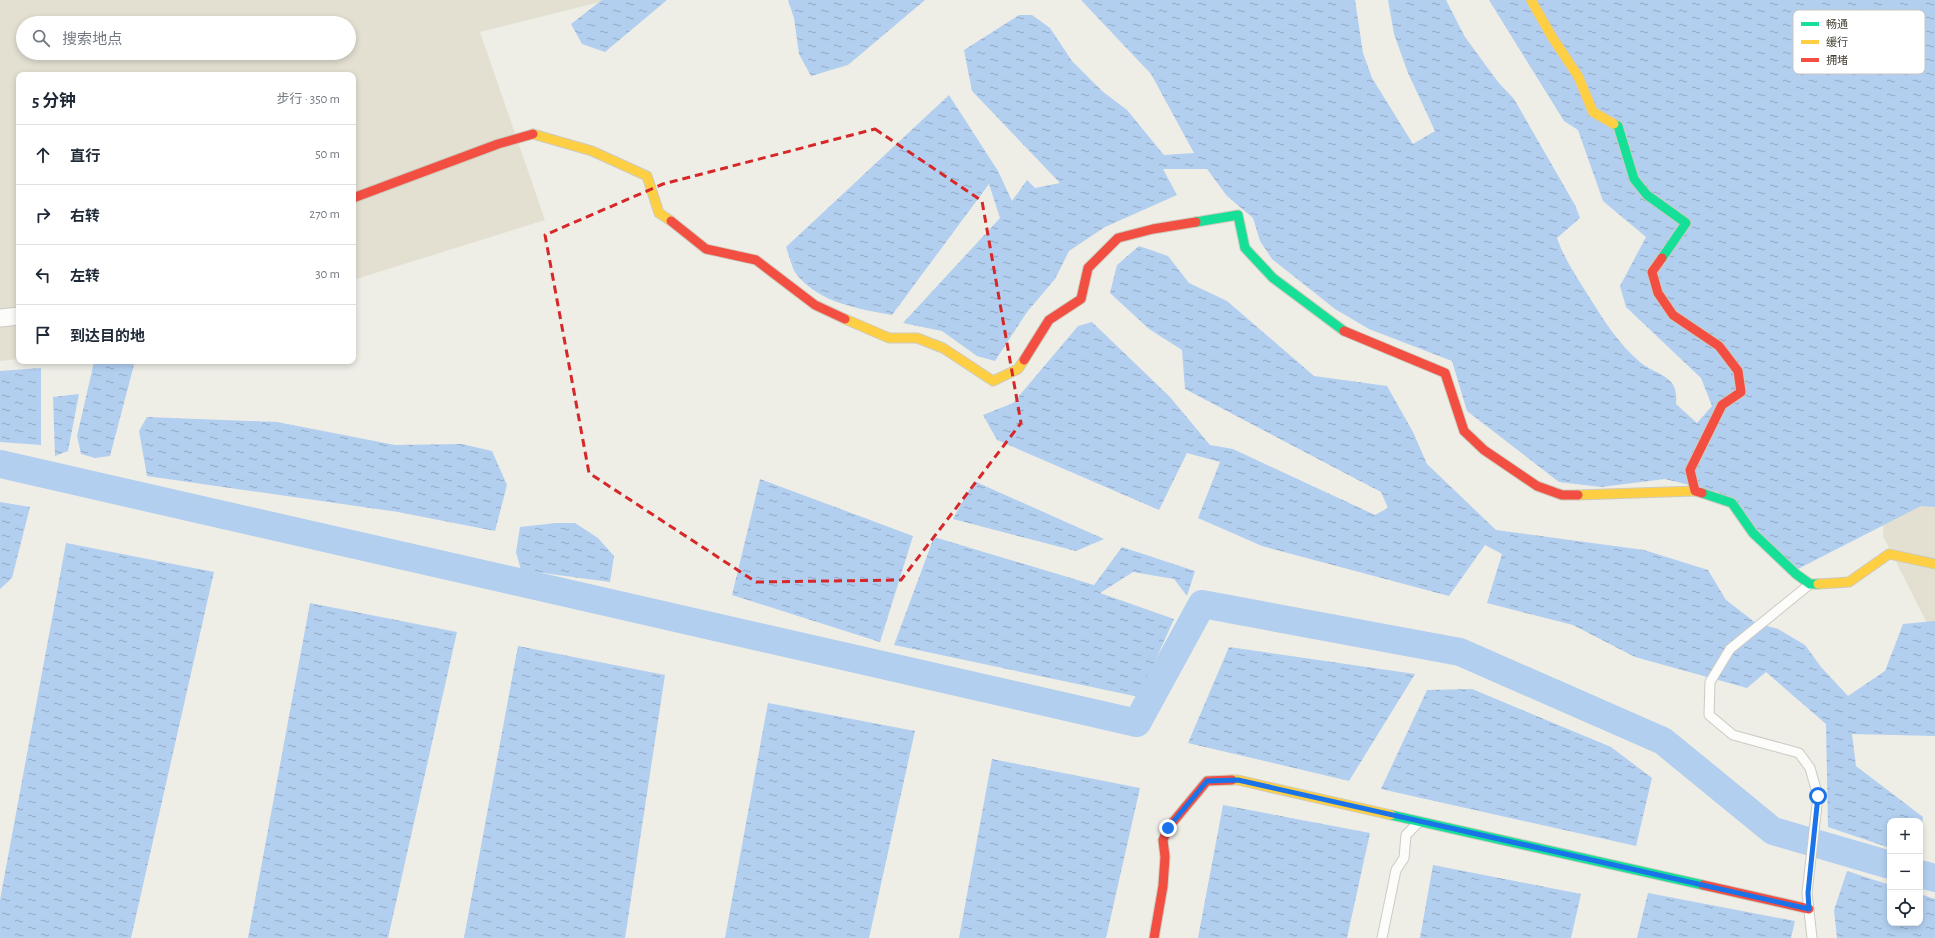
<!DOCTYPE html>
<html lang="zh">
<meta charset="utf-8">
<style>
body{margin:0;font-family:"Alegreya Sans","Noto Sans SC",sans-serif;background:#f6f6f7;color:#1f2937}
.controls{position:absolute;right:12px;bottom:12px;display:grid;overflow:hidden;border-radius:8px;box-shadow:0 2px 6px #0003}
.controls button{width:36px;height:36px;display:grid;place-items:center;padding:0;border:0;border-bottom:1px solid #e0e1e3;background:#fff;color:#1f2937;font:20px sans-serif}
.stop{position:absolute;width:12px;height:12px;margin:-9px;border:3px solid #1a73e8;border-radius:50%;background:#fff}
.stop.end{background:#1a73e8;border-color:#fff;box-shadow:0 1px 4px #0008}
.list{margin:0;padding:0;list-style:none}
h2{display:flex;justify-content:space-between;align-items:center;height:52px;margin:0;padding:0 16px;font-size:17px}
h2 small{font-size:13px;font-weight:400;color:#747a83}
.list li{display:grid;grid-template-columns:26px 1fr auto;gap:12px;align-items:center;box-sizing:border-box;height:60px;padding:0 16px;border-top:1px solid #e0e1e3}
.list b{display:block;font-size:15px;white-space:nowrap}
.list em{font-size:13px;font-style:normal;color:#747a83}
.icon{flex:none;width:22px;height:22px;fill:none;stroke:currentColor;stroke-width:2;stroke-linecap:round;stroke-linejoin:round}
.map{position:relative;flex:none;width:1935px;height:938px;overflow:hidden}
.search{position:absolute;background:#fff;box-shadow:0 2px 6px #0003;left:16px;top:16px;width:340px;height:44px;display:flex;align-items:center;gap:10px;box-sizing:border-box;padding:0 14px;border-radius:22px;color:#747a83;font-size:15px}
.panel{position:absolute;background:#fff;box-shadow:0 2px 6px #0003;left:16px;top:72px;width:340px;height:292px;border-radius:8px}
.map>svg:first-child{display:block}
.residential{fill:#e3e0d2;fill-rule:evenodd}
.water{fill:url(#water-ripples)}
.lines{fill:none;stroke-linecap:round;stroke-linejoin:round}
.river{stroke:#b2cff0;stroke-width:28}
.lane-casing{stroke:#cccac3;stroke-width:11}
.street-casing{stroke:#cccac3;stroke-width:19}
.fast-casing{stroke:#cdcbbc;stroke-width:11}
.slow-casing{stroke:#cdcbbc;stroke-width:11}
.jam-casing{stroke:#cdcbbc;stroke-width:11}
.lane{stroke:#fcfcfb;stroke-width:9}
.street{stroke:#fcfcfb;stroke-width:17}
.fast{stroke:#16e098;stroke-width:9}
.slow{stroke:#ffcf43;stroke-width:9}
.jam{stroke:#f24e42;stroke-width:9}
.route{stroke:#1a73e8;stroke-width:5}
.marked{fill:none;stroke:#d62828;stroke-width:3;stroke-dasharray:8 5;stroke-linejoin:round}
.key{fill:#fff;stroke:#c7c5c2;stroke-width:1}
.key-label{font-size:11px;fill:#443f32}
</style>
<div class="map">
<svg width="1935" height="938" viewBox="0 0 1935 938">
<defs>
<pattern id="water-ripples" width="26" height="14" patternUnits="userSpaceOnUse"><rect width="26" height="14" fill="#b2cff0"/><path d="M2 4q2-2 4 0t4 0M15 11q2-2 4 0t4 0" fill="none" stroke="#92a9c3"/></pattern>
</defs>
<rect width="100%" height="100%" fill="#eeede6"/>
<path class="residential" d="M0,0h608l-128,32 65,188 -192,60v-205h-334v284l-19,2zM23,23h326v30h-326z
M1935,494v145l-52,-103 1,-28z"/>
<path class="water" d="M602,0h65l-62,52 -23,-8 -11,-20z
M788,0h137l-77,65 -37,11 -12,-22 -5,-36z
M1081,0h274l8,53 9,25 41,66 22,-13 -27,-58 -14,-39 -6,-34h58l19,37 33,45 16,17 61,106 5,13 -23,20c7,20 18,36 29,54 16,25 31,51 54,70 18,15 39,12 36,42l21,19 15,-17 -11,-28 -75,-71 -6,-21 26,-49 -43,-36 -25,-71 -14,-9 -75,-121h446v507l-14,-1 -131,67 -72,-81 -53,-13 -64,8 -42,-5 -92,-71 -15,-50 -83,-32 -34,-20 -63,-50 -12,-18 -7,-23 -26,-22 -20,-27h-44l14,26 -72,32 -36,24 -14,28 -28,33 -32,49 -18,-5 -35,-25 -39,-8 97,-105 -11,-34 -97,131c-33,-6 -72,-12 -95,-40 -5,-6 -8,-20 -11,-28l163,-152 49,76 14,30 15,-21 8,8 25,-5 -88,-92 -8,-41 55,-35h13l18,13 22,33 30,30 25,19 37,45 30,-2 -43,-79z
M1139,246l29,10 21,27 38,18 87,75 73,10 26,46 14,32 69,66 148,20 64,20 18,30 30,23 22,6 27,16 16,22 27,29 37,-25 18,-47 32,-3v115l-83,-2 4,32 67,51 -3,21v-17h-30v27l-62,-21 -2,-103 -60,-52 -19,16 -112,-31 -62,-32 -86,-22 15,-49 -17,-9 -36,51 -187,-50 -64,-28 22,-56 -33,-9 -28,57 -162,-70 -14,-25 30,-12 65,-77 14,-4 78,75 40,48 23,4 142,66 13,-7 -7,-16 -196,-103 -3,-39 -33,-21 -39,-36 7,-28z
M135,361l-25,95 -15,2 -14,-4 -4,-18 17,-74z
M41,368v77l-41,-3v-71z
M79,394l-11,57 -13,5 -2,-59z
M147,417l130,5 118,23 67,-1 30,7 15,34 -12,46 -97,-19 -251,-36 -8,-45z
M760,479l153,57 -33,106 -148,-47z
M974,481l130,58 -28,12 -123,-32z
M0,502l30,5 -18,71 -12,11z
M556,523h19l23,15 16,18 -4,26 -89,-12 -5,-18 4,-25z
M934,537l160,48 28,-38 73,24 -8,25 -13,-17 -41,-7 -33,21 74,26 -35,78 -245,-52z
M66,543l148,29 -83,366h-131v-38z
M310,603l147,29 -69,306h-140z
M518,646l147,29 -40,263h-161z
M1229,647l186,27 -66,107 -161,-38z
M1472,689l139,58 41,31 -16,68 -255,-57 46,-99z
M768,703l147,28 -46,207h-144z
M992,759l148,29 -34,150h-147z
M1223,805l147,28 -23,105h-149z
M1433,865l148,29 -10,44h-151z
M1847,871l43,14v38h30v-29l15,5v39h-98l-3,-28z
M1648,893l147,28 -4,17h-154z"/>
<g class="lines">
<path class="river" d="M0,464l1137,259 65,-119 258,48 203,89 110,90 117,34
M1920,874l15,4"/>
<g class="lane-casing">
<path id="lane" d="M1810,584l-80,65 -20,33 -1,33 24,20 66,18 11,15 8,28 -11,97 5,45
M1382,938l14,-68 8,-12 2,-23 13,-13"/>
</g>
<g class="street-casing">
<path id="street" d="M0,318l19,-2"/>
</g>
<g class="fast-casing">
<path id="fast" d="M1614,124l4,2 16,53 13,16 39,28 -24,35
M1196,222l42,-7 7,33 28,30 71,53
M1702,493l30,10 21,30 43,41 14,10h8
M1391,815l312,70"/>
</g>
<g class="slow-casing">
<path id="slow" d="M1531,0l21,37 26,39 15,36 21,12
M533,134l59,17 55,25 12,37 12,8
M845,319l44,19h28l26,10 50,33 25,-12 6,-9
M1578,495l117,-4
M1818,584l31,-2 40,-28 46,10
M1232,780h6l153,35"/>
</g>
<g class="jam-casing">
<path id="jam" d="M353,198l145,-54 35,-10
M671,221l35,28 50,11 59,45 30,14
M1662,258l-10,14 6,21 15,22 46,31 19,25 3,21 -19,13 -32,65 5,21 7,2
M1344,331l101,42 19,58 20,19 53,36 25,9h16
M1024,360l25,-40 32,-21 7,-31 30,-30 35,-9 43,-7
M1703,885l106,24
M1154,938l9,-52 2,-29 -2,-17 5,-12 39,-47 25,-1"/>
</g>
<use href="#lane" class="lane"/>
<use href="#street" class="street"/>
<use href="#fast" class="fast"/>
<use href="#slow" class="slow"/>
<use href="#jam" class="jam"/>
</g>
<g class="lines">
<path class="route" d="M1168,828l39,-47 31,-1 571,129 -1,-16 10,-97"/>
</g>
<path class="marked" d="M875,129l107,72 39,222 -120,157 -145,2 -167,-109 -44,-238 118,-51z"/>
<rect x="1793" y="10" width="132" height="64" rx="6" class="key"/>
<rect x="1801" y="22" width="18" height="4" fill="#16e098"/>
<rect x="1801" y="40" width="18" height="4" fill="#ffcf43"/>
<rect x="1801" y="58" width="18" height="4" fill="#f24e42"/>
<g class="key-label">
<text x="1826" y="28">畅通</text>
<text x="1826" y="46">缓行</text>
<text x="1826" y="64">拥堵</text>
</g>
</svg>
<div class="controls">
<button>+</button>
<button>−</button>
<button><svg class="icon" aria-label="locate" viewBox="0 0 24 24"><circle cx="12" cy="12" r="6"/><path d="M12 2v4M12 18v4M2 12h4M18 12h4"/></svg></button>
</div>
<div class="stop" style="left:1818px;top:796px"></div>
<div class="stop end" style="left:1168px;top:828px"></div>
<div class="search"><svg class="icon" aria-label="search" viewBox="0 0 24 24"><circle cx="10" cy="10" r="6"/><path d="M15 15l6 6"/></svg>搜索地点</div>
<section class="panel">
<h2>5 分钟<small>步行 · 350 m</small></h2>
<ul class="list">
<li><svg class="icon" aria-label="ahead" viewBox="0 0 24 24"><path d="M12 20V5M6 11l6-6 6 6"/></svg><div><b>直行</b></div><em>50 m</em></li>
<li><svg class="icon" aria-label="right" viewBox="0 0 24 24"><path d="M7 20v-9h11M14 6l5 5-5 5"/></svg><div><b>右转</b></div><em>270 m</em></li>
<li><svg class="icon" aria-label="left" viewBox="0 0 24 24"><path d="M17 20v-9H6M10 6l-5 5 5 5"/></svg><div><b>左转</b></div><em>30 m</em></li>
<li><svg class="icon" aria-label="arrive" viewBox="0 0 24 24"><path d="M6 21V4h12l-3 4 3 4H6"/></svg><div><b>到达目的地</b></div></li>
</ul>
</section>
</div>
